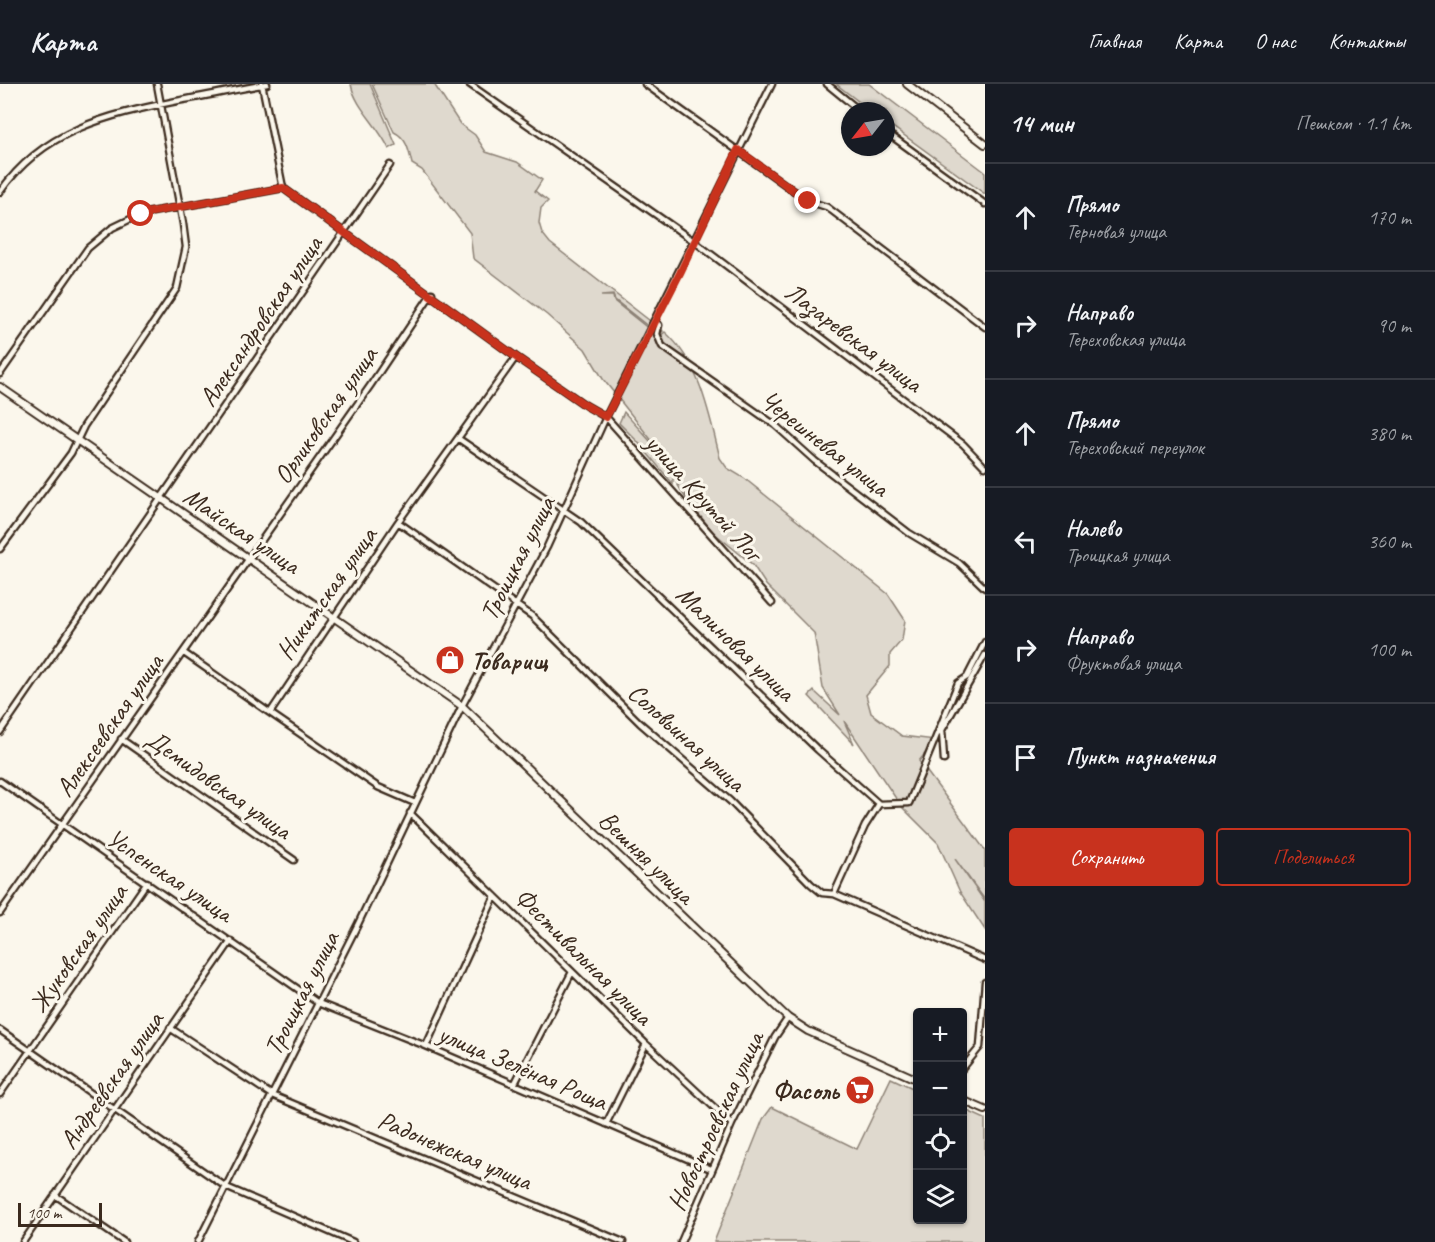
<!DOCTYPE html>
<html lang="ru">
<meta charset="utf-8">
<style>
body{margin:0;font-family:Caveat,sans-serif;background:#242831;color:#f1f3f6}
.controls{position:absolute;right:18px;bottom:18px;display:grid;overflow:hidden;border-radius:6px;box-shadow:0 2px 4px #0004}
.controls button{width:54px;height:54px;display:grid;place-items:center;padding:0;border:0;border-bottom:2px solid #363941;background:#171b24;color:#f1f3f6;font:30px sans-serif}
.compass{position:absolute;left:841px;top:18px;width:54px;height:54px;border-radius:50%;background:#171b24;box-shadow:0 2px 4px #0004;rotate:239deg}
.scale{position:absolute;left:18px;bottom:15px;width:84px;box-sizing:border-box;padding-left:6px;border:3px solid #3b2a1e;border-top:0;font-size:16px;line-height:21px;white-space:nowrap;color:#3b2a1e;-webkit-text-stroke:4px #fbf7ec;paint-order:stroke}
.stop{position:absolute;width:18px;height:18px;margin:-14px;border:4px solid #c8321e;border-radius:50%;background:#fff}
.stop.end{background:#c8321e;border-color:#fff;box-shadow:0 2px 6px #0008}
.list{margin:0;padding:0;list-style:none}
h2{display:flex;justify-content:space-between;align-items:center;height:78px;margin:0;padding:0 24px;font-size:26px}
h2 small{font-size:20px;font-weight:400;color:#9ea1a6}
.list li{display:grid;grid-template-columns:39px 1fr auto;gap:18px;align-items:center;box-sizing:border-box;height:108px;padding:0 24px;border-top:2px solid #363941}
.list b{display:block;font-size:22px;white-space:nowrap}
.list p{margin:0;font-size:20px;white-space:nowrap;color:#9ea1a6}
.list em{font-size:20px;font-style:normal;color:#9ea1a6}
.actions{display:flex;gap:12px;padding:18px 24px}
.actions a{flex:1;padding:14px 0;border:2px solid #c8321e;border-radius:6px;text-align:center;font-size:21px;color:#c8321e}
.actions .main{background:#c8321e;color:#fff}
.icon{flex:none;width:33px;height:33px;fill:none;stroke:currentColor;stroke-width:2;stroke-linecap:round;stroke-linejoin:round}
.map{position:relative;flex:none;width:985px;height:1158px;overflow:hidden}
header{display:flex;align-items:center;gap:36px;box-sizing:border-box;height:84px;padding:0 30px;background:#171b24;border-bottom:2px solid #363941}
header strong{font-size:28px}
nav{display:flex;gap:33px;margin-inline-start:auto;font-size:21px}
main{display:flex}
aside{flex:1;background:#171b24}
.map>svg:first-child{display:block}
.green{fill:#dfd9ce;stroke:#8d8276;stroke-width:1.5}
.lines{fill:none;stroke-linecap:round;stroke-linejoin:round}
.minor-casing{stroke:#3b2a1e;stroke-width:9}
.tertiary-casing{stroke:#3b2a1e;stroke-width:10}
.minor{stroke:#fbf7ec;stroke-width:4.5}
.tertiary{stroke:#fbf7ec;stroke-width:6}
.route{stroke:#c8321e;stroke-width:8}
.labels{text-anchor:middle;stroke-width:6;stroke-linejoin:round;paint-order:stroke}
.street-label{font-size:26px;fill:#3b2a1e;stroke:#fbf7ec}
.poi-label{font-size:26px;font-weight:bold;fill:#3b2a1e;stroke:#fbf7ec;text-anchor:start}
</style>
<header>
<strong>Карта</strong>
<nav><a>Главная</a><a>Карта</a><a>О нас</a><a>Контакты</a></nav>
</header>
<main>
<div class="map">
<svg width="985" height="1158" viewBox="0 0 985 1158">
<rect width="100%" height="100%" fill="#fbf7ec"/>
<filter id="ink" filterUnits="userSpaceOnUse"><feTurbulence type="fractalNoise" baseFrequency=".0167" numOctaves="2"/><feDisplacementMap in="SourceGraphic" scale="12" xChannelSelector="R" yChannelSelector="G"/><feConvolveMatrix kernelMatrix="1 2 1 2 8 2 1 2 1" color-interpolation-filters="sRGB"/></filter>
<g filter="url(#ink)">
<path class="green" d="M351,0h19l26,61 -7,4c-10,-23 -34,-42 -38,-65z
M372,0h62l26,40 15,11 11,17 31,10 25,18 -7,11 13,10 -7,7 -2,15 3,10 8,10 113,88 -4,4 -44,-35 -2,-5 -12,1h12l1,5 45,36 6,-5c35,31 44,81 55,126l7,10 17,10 144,116 17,26 -3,20 -12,14v12l-24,29 5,18 31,23 34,4 -17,21 66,89v50l-30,-41 30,43v28l-25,-38 -22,-49 -37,-37 -57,-85 10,23 -45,-48 5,-5 26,24 -17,-27 -9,-55 -48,-48 -13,-20 -40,-33 -27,-34 3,-12 -4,11 -9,-15 -3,-13v15l-36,-43 -18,-18 5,-11 44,49 -65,-82 -18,-30 -38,-34 -74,-57 -3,-25 -48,-63 -10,-6c-3,-13 -5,-26 -18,-32z
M836,0h33l116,88v22l-99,-72v-11h-15z
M891,994l26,12 1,130h44l1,-111 22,10v123h-271l49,-123 9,-12 85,42z"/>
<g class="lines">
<g class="minor-casing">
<path id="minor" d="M262,0l21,104 233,169 69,48 21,12 166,186
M469,0l226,158 268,202 22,23
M645,0l163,117 19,6 158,120
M827,0l33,27
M886,48l99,72
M0,108c43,-62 107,-77 177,-91 30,-5 60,-12 90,-17
M655,237l4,4 -2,9 5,12 113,79 40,36 94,72 50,30 26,25
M0,290l88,-126 24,-20 29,-14 142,-26
M459,355l122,83 237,228 61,54
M398,438l134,94 108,107 90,78 81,83 11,9 12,1
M0,465l71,-96 13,-27 93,-138 9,-41 -3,-23 -26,-140
M985,558l-18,35 -9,6 -49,120 -30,1 -14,22 -31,68 151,66
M184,569l86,60
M0,648l390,-567
M121,655l173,121
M944,676l-2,-30 43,-75
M0,697l318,222 108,43 285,123
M415,719l-37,-16 -108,-74 128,-191 118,-165
M410,729l236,231 86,80
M0,829l370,-527 62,-93
M170,944l102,67 351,147
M0,946l226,157 127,55
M426,962l69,-150
M962,985l18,-22 5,-65
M514,1001l58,-113
M0,1010l147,-212
M606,1040l40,-80
M55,1111l69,47
M23,1158l208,-301
M198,1158l160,-318 104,-218 85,-159 59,-130 166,-333
M681,1158l51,-118 43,-87 13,-19"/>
</g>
<g class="tertiary-casing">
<path id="tertiary" d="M907,0l78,60
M0,303l462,319 326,312 20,13 110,49
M962,1016l23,10"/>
</g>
<use href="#minor" class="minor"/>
<use href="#tertiary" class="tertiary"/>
</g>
</g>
<g class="lines" filter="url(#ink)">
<path class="route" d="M141,130l142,-26 233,169 69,48 21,12 74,-144 58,-123 70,51"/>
</g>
<defs>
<g id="shop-disc" transform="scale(1.5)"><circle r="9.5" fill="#c8321e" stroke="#fbf7ec"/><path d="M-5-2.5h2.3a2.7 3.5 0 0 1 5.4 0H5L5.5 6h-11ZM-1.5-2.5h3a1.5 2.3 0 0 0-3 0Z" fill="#fff"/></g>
<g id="supermarket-disc" transform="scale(1.5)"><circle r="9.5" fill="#c8321e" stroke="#fbf7ec"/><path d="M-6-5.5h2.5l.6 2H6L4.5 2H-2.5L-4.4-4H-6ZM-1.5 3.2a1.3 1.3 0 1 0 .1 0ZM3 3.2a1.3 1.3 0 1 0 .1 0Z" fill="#fff"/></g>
</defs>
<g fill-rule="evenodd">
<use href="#shop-disc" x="450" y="576"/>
<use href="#supermarket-disc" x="860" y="1006"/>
</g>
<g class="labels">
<g class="street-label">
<text transform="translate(260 237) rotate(-56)" y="9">Александровская улица</text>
<text transform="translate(854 253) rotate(37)" y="9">Лазаревская улица</text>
<text transform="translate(325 331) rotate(-55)" y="9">Орликовская улица</text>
<text transform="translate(825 359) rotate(38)" y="9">Черешневая улица</text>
<text transform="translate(704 413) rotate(48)" y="9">улица Крутой Лог</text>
<text transform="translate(242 446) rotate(34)" y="9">Майская улица</text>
<text transform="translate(517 474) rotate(-63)" y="9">Троицкая улица</text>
<text transform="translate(326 509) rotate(-55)" y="9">Никитская улица</text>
<text transform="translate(736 559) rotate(44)" y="9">Малиновая улица</text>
<text transform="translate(109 641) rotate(-55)" y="9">Алексеевская улица</text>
<text transform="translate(687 653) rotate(42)" y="9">Соловьиная улица</text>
<text transform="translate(219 700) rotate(35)" y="9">Демидовская улица</text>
<text transform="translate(647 773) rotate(44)" y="9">Вешняя улица</text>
<text transform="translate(170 791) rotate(34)" y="9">Успенская улица</text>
<text transform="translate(78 864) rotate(-55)" y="9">Жуковская улица</text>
<text transform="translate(584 872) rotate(45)" y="9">Фестивальная улица</text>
<text transform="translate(301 909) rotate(-63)" y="9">Троицкая улица</text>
<text transform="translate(523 983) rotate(23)" y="9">улица Зелёная Роща</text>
<text transform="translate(111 996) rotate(-55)" y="9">Андреевская улица</text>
<text transform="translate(715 1037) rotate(-65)" y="9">Новостроевская улица</text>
<text transform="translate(455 1066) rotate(23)" y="9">Радонежская улица</text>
</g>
<g class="poi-label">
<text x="471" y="585">Товарищ</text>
<text x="839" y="1015" text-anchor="end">Фасоль</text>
</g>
</g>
</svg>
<div class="controls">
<button>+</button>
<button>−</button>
<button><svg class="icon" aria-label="locate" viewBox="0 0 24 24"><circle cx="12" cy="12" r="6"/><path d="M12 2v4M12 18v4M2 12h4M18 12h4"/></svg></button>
<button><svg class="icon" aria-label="layers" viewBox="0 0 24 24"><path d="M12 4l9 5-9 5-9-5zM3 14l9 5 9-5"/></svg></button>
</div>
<svg class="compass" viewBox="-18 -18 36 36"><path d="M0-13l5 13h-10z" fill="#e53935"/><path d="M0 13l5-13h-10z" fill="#9ea1a6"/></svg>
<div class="scale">100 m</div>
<div class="stop" style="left:141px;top:130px"></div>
<div class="stop end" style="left:808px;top:117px"></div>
</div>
<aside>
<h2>14 мин<small>Пешком · 1.1 km</small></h2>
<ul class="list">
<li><svg class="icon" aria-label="ahead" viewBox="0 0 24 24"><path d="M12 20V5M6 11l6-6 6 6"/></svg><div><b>Прямо</b><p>Терновая улица</p></div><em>170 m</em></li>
<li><svg class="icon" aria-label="right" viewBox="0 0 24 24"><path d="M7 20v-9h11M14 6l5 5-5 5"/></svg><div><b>Направо</b><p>Тереховская улица</p></div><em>90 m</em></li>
<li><svg class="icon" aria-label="ahead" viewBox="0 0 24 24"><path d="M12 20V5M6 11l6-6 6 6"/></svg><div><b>Прямо</b><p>Тереховский переулок</p></div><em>380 m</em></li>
<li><svg class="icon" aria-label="left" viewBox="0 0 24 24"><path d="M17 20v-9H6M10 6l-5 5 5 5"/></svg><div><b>Налево</b><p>Троицкая улица</p></div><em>360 m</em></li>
<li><svg class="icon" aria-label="right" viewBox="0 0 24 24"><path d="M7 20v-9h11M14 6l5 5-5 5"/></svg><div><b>Направо</b><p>Фруктовая улица</p></div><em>100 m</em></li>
<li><svg class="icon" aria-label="arrive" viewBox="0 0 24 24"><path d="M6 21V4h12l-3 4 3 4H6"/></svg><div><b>Пункт назначения</b></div></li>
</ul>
<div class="actions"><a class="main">Сохранить</a><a>Поделиться</a></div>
</aside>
</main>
